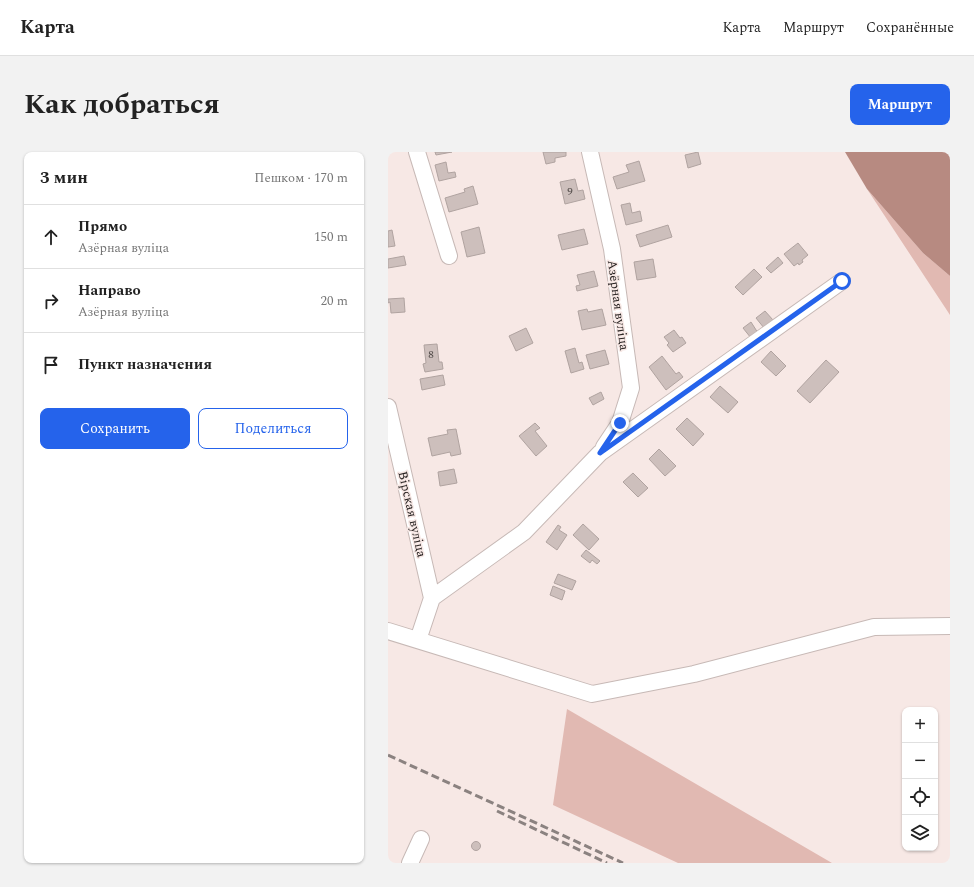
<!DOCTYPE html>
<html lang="ru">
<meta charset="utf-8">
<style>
body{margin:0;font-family:Spectral,serif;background:#f2f2f2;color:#222}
.controls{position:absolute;right:12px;bottom:12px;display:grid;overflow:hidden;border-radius:8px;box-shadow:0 1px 3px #0004}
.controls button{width:36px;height:36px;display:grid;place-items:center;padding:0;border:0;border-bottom:1px solid #e0e0e0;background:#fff;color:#222;font:20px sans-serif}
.stop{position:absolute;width:12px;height:12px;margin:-9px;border:3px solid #2563eb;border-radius:50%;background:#fff}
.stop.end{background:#2563eb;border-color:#fff;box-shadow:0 1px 4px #0008}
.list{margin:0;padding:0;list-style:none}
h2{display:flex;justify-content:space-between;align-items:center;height:52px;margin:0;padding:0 16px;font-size:17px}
h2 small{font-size:13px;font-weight:400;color:#767676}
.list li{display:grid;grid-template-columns:26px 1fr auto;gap:12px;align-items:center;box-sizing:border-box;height:64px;padding:0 16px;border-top:1px solid #e0e0e0}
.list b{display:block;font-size:15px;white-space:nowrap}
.list p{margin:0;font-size:13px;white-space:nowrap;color:#767676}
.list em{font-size:13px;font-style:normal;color:#767676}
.actions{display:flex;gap:8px;padding:12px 16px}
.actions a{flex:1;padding:9px 0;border:1px solid #2563eb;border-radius:8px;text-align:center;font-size:14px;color:#2563eb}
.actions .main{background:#2563eb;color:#fff}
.icon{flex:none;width:22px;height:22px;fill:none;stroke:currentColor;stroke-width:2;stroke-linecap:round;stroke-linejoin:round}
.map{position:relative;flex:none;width:562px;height:711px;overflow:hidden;border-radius:8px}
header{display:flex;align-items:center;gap:24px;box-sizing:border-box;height:56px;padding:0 20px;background:#fff;border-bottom:1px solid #e0e0e0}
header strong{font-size:19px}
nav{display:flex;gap:22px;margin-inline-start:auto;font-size:14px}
.intro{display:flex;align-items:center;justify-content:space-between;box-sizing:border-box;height:96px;padding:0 24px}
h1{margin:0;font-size:28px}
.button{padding:10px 18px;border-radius:8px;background:#2563eb;color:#fff;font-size:14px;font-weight:700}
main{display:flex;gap:24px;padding:0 24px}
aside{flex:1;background:#fff;border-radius:8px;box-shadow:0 1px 3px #0004}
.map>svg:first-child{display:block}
.green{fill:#e1b9b2}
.water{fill:#b78a81}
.building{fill:#cdbfbc;stroke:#b0a3a0}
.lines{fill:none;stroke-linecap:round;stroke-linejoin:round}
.minor-casing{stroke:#c7b9b6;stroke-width:18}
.minor{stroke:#fff;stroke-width:16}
.rail{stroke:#8b8280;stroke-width:3;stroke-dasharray:8 4;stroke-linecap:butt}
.route{stroke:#2563eb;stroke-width:5}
.labels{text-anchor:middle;stroke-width:3;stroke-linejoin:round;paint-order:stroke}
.number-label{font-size:11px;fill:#534c4a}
.street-label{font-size:13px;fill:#2a2524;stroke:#f7e8e5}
</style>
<header>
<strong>Карта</strong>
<nav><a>Карта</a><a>Маршрут</a><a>Сохранённые</a></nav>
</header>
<div class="intro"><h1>Как добраться</h1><a class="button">Маршрут</a></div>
<main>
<aside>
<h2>3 мин<small>Пешком · 170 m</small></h2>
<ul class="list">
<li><svg class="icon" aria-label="ahead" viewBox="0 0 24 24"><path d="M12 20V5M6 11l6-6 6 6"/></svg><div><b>Прямо</b><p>Азёрная вуліца</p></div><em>150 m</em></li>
<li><svg class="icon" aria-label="right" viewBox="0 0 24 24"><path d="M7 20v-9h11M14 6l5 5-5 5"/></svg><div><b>Направо</b><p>Азёрная вуліца</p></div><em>20 m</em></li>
<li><svg class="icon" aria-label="arrive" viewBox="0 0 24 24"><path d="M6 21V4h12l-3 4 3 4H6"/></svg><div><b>Пункт назначения</b></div></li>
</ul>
<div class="actions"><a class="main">Сохранить</a><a>Поделиться</a></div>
</aside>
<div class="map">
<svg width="562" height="711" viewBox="0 0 562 711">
<rect width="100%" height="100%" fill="#f7e8e5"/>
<path class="green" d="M479,37l56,64 27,23v39z
M179,557l265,154h-154l-125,-58z"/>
<path class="water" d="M457,0h105v124l-27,-23 -56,-64z"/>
<path class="building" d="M47,0h17l-16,3z
M155,0h23v4l-11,2v4l-9,2z
M310,0l3,12 -13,4 -3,-13z
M251,9l6,20 -28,8 -4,-12 16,-5 -3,-7z
M58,10l2,11 7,-1 1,5 -17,4 -4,-16z
M187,27l3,12 5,-1 2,9 -20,5 -5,-22z
M85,34l5,18 -29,8 -4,-14 20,-6 -1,-3z
M242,51l2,10 8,-2 2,10 -16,4 -5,-20z
M280,73l4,12 -32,10 -4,-12z
M91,75l6,26 -18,4 -6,-25z
M196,77l4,15 -26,6 -4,-15z
M4,78l3,16 -7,1v-16z
M410,91l10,12 -6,5 1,2 -4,3 -1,-2 -4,3 -10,-12z
M16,104l2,9 -18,3v-9z
M390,105l5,6 -12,10 -5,-5z
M265,107l3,18 -19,3 -3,-18z
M366,117l8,8 -19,18 -8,-8z
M206,119l4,15 -21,5 -1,-5 4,-1 -3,-10z
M16,146l1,14 -14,1 -1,-11 -2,1v-4z
M199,157l1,3 14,-3 4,16 -24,5 -4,-19z
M377,159l8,9 -9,8 -8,-10z
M363,170l7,11 -7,5 -8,-10z
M138,176l7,15 -17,8 -7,-15z
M286,178l6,8 2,-1 4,6 -13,9 -6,-7 2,-2 -5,-6z
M49,192l2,18h3l1,7 -18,3 -2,-8 3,-1 -2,-18z
M187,196l4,15 3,-1 2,7 -13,4 -6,-22z
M217,198l4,14 -19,5 -4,-14z
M383,199l15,15 -10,10 -15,-14z
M274,204l14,18 3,-2 4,5 -17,13 -17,-23z
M438,208l13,12 -29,31 -13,-12z
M55,223l2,10 -23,5 -2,-11z
M332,234l18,16 -10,11 -18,-16z
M213,240l3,7 -11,6 -4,-7z
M299,266l17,16 -11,12 -17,-17z
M147,271l5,5 -5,3 12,15 -11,10 -17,-20z
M68,277l5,25 -10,2 -1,-4 -18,4 -4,-18 20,-4 -1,-4z
M271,297l17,17 -11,10 -16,-17z
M66,317l3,14 -17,3 -2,-14z
M245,321l15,15 -10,9 -15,-15z
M195,372l16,15 -10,11 -16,-15z
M170,373l3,2 -2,3 8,5 -10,15 -11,-8z
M198,398l14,11 -3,3 -5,-4 -2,3 -9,-7z
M170,422l18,7 -4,9 -18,-7z
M165,434l12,5 -3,9 -12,-5z
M83.5 694a4.5 4.5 0 1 1 9 0a4.5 4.5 0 1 1-9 0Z"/>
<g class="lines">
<g class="minor-casing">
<path id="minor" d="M29,0l32,104
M202,0l22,97 19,139 -11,35 -16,24
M0,255l44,191
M0,479l204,63 102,-20 180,-47 76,-1
M30,488l14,-42 92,-66 76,-79 242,-172
M22,711l11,-24"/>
</g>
<use href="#minor" class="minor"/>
<path class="rail" d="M0,603l235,108
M109,659l110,52"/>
</g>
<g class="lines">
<path class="route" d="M232,271l-20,30 242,-172"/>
</g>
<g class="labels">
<g class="number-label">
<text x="182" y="43">9</text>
<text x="43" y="206">8</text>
</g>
<g class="street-label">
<text transform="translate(231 153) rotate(82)" y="5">Азёрная вуліца</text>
<text transform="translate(25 362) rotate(77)" y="5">Вірская вуліца</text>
</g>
</g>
</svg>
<div class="controls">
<button>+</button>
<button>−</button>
<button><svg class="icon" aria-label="locate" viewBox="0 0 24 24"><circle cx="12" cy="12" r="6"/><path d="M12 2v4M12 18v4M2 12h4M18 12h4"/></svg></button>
<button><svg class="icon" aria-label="layers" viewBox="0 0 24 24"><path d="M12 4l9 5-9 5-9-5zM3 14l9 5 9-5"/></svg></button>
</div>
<div class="stop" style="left:454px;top:129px"></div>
<div class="stop end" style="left:232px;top:271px"></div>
</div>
</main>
